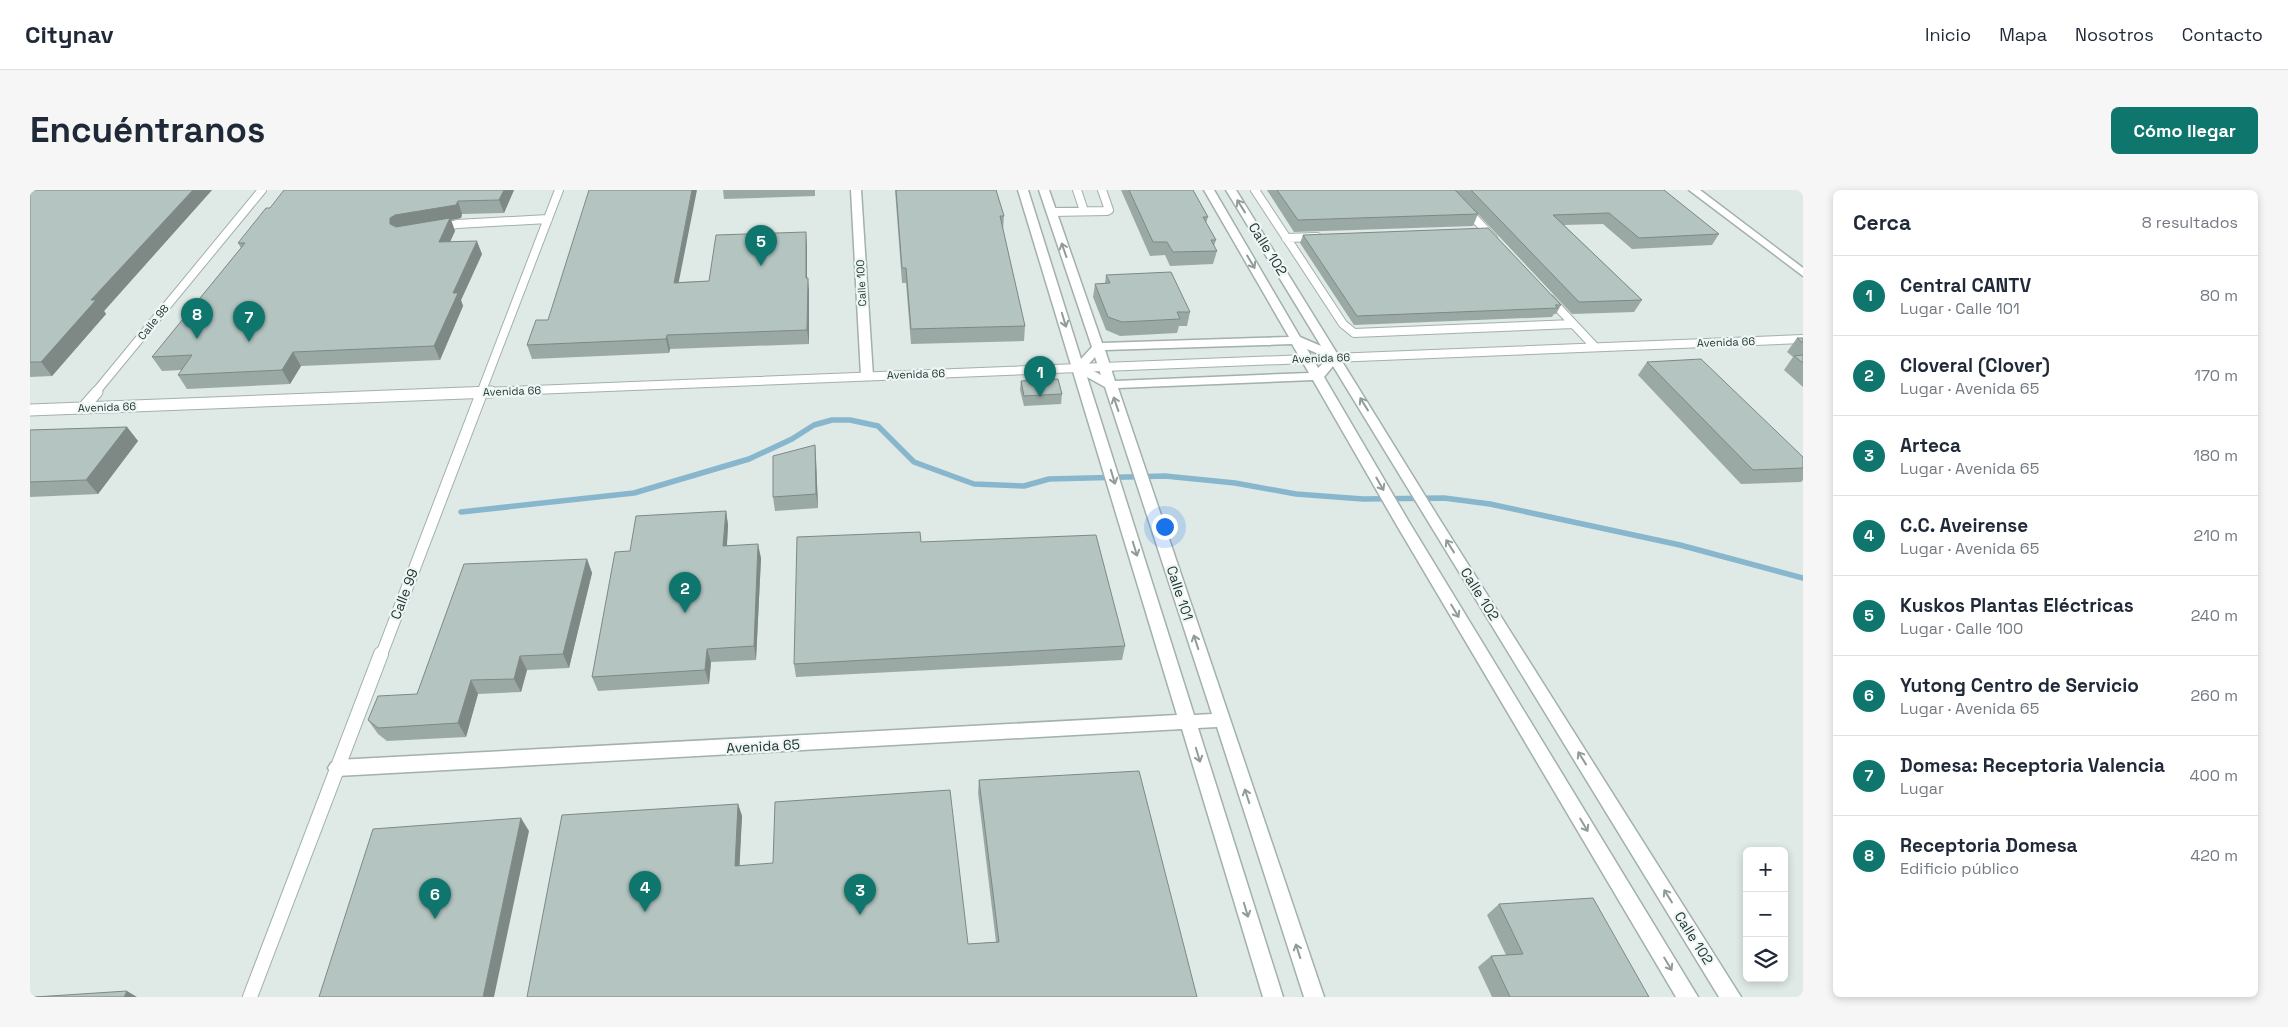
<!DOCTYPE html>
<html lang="es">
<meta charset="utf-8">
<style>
body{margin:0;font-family:"Space Grotesk",sans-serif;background:#f6f6f7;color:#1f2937}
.controls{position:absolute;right:15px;bottom:15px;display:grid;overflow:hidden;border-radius:8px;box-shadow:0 2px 8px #0003}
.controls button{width:45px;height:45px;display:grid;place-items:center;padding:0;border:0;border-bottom:1px solid #e0e1e3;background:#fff;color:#1f2937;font:25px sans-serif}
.you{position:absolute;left:1134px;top:336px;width:18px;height:18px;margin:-12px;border:4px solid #fff;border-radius:50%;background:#1a73e8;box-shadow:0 0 0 8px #1a73e833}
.badge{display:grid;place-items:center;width:32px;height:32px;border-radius:50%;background:#0f766e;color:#fff;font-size:16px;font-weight:700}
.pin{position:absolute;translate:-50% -41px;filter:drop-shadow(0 1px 2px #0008)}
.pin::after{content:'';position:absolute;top:26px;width:18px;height:15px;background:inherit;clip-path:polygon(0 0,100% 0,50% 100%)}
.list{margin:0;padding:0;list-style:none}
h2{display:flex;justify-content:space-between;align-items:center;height:65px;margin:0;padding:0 20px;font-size:21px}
h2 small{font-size:16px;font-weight:400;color:#747a83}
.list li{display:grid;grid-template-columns:32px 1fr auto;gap:15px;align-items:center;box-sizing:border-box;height:80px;padding:0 20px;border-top:1px solid #e0e1e3}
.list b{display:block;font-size:19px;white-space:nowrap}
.list p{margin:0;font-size:16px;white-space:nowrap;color:#747a83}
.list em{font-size:16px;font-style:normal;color:#747a83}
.icon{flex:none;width:28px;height:28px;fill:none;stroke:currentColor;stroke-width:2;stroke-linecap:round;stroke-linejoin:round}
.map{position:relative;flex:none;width:1773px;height:807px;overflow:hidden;border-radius:8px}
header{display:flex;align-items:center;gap:30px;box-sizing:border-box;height:70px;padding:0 25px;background:#fff;border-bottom:1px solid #e0e1e3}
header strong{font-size:24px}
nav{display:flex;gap:28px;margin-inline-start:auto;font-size:18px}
.intro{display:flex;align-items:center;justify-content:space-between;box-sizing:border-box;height:120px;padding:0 30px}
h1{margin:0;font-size:35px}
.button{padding:12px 22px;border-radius:8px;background:#0f766e;color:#fff;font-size:18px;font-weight:700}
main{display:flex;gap:30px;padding:0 30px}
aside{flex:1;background:#fff;border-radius:8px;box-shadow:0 2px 8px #0003}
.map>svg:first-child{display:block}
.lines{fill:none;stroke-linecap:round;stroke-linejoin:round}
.stream{stroke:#88b7cd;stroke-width:5.5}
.service-far2-casing{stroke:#a2b0ae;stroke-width:10}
.service-far1-casing{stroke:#a2b0ae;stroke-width:13}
.service-casing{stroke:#a2b0ae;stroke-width:16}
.minor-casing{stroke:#a2b0ae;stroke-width:3}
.service-far2{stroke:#fff;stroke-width:8}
.service-far1{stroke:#fff;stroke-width:11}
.service{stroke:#fff;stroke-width:14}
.minor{fill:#fff;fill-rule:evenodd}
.wall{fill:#9ba9a5}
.shaded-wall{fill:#7e8986}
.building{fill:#b4c4c0;stroke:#7e8986}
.oneway{stroke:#909c9a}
.labels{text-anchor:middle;stroke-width:4.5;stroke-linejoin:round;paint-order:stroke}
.far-street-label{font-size:11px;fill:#213836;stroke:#eff6f4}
.street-label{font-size:14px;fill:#213836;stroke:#eff6f4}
</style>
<header>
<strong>Citynav</strong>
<nav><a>Inicio</a><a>Mapa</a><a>Nosotros</a><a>Contacto</a></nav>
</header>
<div class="intro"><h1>Encuéntranos</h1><a class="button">Cómo llegar</a></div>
<main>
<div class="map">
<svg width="1773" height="807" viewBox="0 0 1773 807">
<rect width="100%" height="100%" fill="#dfe9e6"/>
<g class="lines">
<path class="stream" d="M431,322l173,-19 115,-34 43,-20 22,-14 18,-5h18l28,6 36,36 60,22 50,2 25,-7 116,-3 70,7 61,11 67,5 81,-1 46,6 190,41 123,33"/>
<g class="service-far2-casing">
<path id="service-far2" d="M1047,0l7,21
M1225,0l88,134 11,9 219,-9
M1418,0l45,48
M1021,22l56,-1 2,-1 -7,-20
M408,39l19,-5 91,-5
M1256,48l31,-1
M1520,109l45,48
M65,203l167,-203
M429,203l1344,-54
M451,203l78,-203"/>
</g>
<g class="service-far1-casing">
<path id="service-far1" d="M53,218l14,-16
M0,220l461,-18
M351,466l101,-264"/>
</g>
<g class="service-casing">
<path id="service" d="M220,807l131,-343"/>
</g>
<g class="minor-casing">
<path id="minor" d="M821,0h10l12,186 -6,4 -6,-4z
M988,0h10l53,169 11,-12 -53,-157h10l53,153 187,-6 -85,-147h10l86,147 21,9 -95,-156h10l204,330 301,477h-22l-386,-631 -9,11 85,145 289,475h-22l-280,-473 -83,-144 -195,8 206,609h-20l-87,-270 -19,1 85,269h-20l-81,-268 -845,47 -6,-3 -3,-5 3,-5 6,-3 840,-45zM1262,154l17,29 -194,8 -10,-31zM1277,159l21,9 -10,10zM1065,167l6,18 -15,-8zM1057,187l18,10 107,327 -18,1z
M1659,0h11l103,78v8z"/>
</g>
<use href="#service-far2" class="service-far2"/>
<use href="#service-far1" class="service-far1"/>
<use href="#service" class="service"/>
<use href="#minor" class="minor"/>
</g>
<path class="wall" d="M0,0h182l-108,121 2,3 -54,62 -22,1z
M484,0l-10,23 -42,1 -1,4 -10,2 4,11 -5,11 32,12 -21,46 2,6 -23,54 -139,6 -11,18 -103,5 -9,-14 4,-5 -20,1 -10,-14 89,-109 -3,-5z
M693,0h92v6l-91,3z
M865,0h101l8,26 -1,14 22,96 -1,15 -113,3 -5,-61h-4z
M1091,0h72l15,27 -2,6 10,17 -2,6 3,5 -4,13 -43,2 -5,-11 -15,1z
M1237,0h397l55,44 -7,11 -80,4 -29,-25 -39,1 78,75 -8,12 -62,2 -94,-100 -5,12 -179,6z
M1273,45l258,70 -5,9h-2l-2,3 -198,8 -54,-82z
M777,55v33l2,13v53l-139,5 -1,4 -137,6 -5,-14 21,-25 131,-38 30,-1z
M1076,85l84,37 -3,14h-8l-2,7 -57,3 -14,-6 -13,-33 2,-13 10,-1z
M1767,148h6v49l-19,-17 9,-13 -6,-5z
M1617,172l156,95v23l-2,2 -60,2 -103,-109z
M991,191l41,13 -1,10 -37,2 -4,-16z
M97,237l11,14 -40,53 -68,3v-67z
M785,255l1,14 2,49 -43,3 -2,-14z
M696,321l2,14 -1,20 34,13 -5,102 -45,2 -2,22 -111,7 -6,-14 38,-126z
M891,352l204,104 -3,14 -326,17 -2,-13z
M557,369l5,14 -23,95 -42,2 -6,22 -43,2 -12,43 -79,4 -9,-7 -10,-14 49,-26z
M949,590l218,217h-670l211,-193 4,12 -3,50 229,78 28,-2 -18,-149z
M1469,714l150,93h-157l-14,-30 13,-11 15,-1 -19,-40z"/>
<path class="shaded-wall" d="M163,0h19l-108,121 2,3 -54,62 -11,-14 50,-62z
M474,0h10l-10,23 -5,-13z
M662,0h5l-21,106 -2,-13z
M428,11l4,13 -1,4 -10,2 4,11 -11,24 -44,-27 -10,-4v-6l5,-3z
M776,42l1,13v46l-1,-13z
M447,51l5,13 -21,46 2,6 -23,54 -6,-14 19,-53z
M778,88l1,13v53l-2,-14z
M637,145l3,14 -1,4 -3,-14z
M263,162l8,14 -11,18 -8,-14z
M97,237l11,14 -40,53 -12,-14z
M785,255l1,14 2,49 -2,-14z
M696,321l2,14 -2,35 -3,-14z
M728,354l3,14 -5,102 -2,-14z
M557,369l5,14 -23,95 -6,-14z
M677,459l4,13 -2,22 -4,-14z
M490,466l7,14 -6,22 -7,-13z
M441,490l7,14 -12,43 -8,-14z
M708,614l4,12 -3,62 -4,-12z
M491,628l8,13 -35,166h-11z
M97,801l10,6h-13z"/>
<path class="building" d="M0,0h163l-102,110h5l-55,62h-11z
M254,0h220l-5,10 -41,1 -2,4 -61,10 -5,3v6l6,3 54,-9 -11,24 38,-1 -24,52h5l-24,53 -141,6 -11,18 -104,5 14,-20 -40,2 93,-114h-7l28,-35h4z
M559,0h103l-18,93 35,-2 7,-46 90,-3v46h2l-1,52 -140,5 -1,4 -139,6 9,-25h12z
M866,0h100l8,26h-4l25,110 -114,3 -5,-61h-4z
M1099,0h64l15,27h-5l13,23h-5l6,11 -44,1 -6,-10h-14z
M1247,0h178l23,24 -180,6z
M1441,0h193l55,44 -80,4 -30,-25 -56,2 89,85 -63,2z
M1458,38l73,77h-6l3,3 -201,8 -54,-81z
M1141,82l19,40h-13l3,7 -58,3 -14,-5 -13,-33 15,-1 -4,-8z
M1767,148h6v5z
M1773,165v8l-9,-7z
M1671,169l102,98v11l-50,2 -106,-108z
M1028,189l4,15 -38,2 -3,-15z
M97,237l-41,53 -56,2v-52z
M785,255l1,49 -43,3v-41z
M696,321l-3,35 35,-2 -4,102 -47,3 -2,21 -113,7 23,-125 15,-1 6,-35z
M890,342l1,10 175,-7 29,111 -331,18 3,-127z
M557,369l-24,95 -43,2 -6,23 -43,1 -13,43 -80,5 -10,-8 10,-24 39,-2 47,-130z
M1109,581l58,226h-670l35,-182 176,-11 -3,62 38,-3 2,-61 175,-12 18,154 31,-2 -20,-162z
M491,628l-38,179h-164l54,-168z
M1563,708l56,99h-139l-19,-41 32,-2 -24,-50z
M97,801l-3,6h-89z"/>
<defs><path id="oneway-shaft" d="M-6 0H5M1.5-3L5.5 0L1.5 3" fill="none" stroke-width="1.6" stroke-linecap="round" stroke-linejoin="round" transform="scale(1.25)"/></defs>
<g class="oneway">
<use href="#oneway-shaft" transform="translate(1211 16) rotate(-122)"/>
<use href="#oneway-shaft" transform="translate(1034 60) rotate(-109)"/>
<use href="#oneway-shaft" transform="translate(1221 72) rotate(59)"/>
<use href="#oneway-shaft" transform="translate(1034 130) rotate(73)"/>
<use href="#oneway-shaft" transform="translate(1086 214) rotate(-109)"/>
<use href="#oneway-shaft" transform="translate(1334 214) rotate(-122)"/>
<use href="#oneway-shaft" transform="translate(1083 287) rotate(73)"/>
<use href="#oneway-shaft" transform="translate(1350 294) rotate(60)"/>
<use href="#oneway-shaft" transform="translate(1420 356) rotate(-122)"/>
<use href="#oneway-shaft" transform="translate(1105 359) rotate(73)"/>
<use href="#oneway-shaft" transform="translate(1425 421) rotate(59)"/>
<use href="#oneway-shaft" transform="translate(1166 452) rotate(-108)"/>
<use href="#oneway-shaft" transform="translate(1168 565) rotate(73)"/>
<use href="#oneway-shaft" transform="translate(1552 568) rotate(-122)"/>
<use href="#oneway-shaft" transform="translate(1217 606) rotate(-108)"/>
<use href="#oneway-shaft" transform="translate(1554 635) rotate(59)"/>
<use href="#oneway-shaft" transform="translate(1638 706) rotate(-122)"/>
<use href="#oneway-shaft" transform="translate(1216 720) rotate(73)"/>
<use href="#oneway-shaft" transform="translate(1268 761) rotate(-108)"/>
<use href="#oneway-shaft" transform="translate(1638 774) rotate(59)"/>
</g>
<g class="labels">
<g class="far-street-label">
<text transform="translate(831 93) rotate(-93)" y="4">Calle 100</text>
<text transform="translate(123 132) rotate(-51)" y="4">Calle 98</text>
<text transform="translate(1696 152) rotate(-2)" y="4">Avenida 66</text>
<text transform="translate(1291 168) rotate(-2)" y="4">Avenida 66</text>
<text transform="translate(886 184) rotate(-2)" y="4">Avenida 66</text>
<text transform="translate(482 201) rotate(-2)" y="4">Avenida 66</text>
<text transform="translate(77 217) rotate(-2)" y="4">Avenida 66</text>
</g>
<g class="street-label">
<text transform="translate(1238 59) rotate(58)" y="5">Calle 102</text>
<text transform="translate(1150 403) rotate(72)" y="5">Calle 101</text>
<text transform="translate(374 404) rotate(-69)" y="5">Calle 99</text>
<text transform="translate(1450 404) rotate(58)" y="5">Calle 102</text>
<text transform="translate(733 556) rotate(-3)" y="5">Avenida 65</text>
<text transform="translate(1664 748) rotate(58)" y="5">Calle 102</text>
</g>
</g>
</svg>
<div class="controls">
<button>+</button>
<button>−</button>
<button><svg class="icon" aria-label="layers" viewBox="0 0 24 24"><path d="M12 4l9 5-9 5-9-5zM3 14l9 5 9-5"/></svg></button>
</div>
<div class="you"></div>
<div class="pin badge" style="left:1010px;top:207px">1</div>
<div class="pin badge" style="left:655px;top:423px">2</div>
<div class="pin badge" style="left:830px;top:725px">3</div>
<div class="pin badge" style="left:615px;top:722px">4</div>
<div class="pin badge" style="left:731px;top:76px">5</div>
<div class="pin badge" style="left:405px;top:729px">6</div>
<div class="pin badge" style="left:219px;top:152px">7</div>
<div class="pin badge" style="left:167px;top:149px">8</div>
</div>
<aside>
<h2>Cerca<small>8 resultados</small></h2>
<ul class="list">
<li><span class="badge">1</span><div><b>Central CANTV</b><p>Lugar · Calle 101</p></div><em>80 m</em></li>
<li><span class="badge">2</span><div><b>Cloveral (Clover)</b><p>Lugar · Avenida 65</p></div><em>170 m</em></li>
<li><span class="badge">3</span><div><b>Arteca</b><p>Lugar · Avenida 65</p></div><em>180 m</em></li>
<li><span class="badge">4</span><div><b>C.C. Aveirense</b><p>Lugar · Avenida 65</p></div><em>210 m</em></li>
<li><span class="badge">5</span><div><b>Kuskos Plantas Eléctricas</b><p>Lugar · Calle 100</p></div><em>240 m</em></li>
<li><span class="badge">6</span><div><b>Yutong Centro de Servicio</b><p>Lugar · Avenida 65</p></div><em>260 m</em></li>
<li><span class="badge">7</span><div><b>Domesa: Receptoria Valencia</b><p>Lugar</p></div><em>400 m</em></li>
<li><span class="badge">8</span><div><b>Receptoria Domesa</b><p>Edificio público</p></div><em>420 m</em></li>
</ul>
</aside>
</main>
